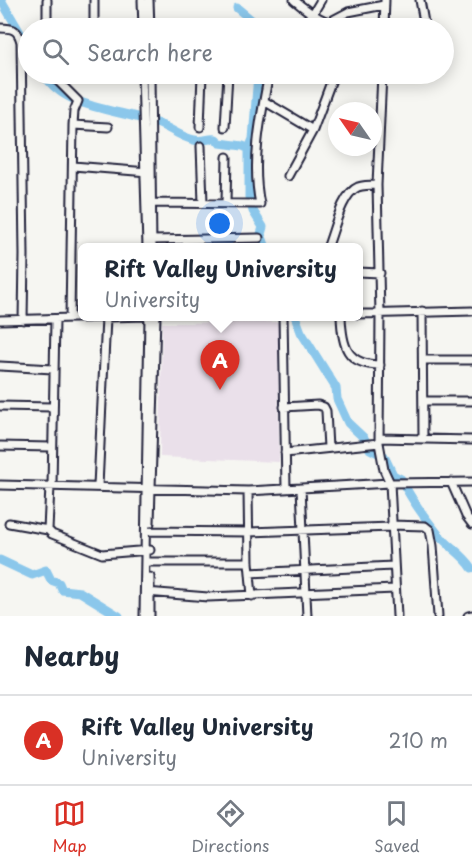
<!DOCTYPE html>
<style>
body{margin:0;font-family:"Playpen Sans",sans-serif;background:#f6f6f7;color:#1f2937}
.compass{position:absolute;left:328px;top:102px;width:54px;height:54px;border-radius:50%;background:#fff;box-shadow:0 3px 15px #0003;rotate:304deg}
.you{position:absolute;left:220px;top:224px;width:21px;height:21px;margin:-15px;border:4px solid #fff;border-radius:50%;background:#1a73e8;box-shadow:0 0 0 9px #1a73e833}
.badge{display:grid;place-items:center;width:39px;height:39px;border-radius:50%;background:#d93025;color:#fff;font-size:20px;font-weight:700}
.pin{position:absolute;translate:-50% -50px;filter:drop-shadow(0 2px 3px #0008)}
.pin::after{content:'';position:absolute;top:32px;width:21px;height:18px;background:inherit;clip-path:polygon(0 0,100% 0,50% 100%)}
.popup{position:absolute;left:78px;top:243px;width:285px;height:78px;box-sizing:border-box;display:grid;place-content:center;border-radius:9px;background:#fff;filter:drop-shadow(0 2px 4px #0005);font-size:20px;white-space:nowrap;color:#747a83}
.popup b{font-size:22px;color:#1f2937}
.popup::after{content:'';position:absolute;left:50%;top:100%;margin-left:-12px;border:12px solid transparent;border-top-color:#fff}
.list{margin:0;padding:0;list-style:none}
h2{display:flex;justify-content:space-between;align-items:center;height:78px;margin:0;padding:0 24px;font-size:26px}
h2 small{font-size:20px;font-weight:400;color:#747a83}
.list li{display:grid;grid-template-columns:39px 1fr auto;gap:18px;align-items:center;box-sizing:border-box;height:90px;padding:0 24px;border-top:2px solid #e0e1e3}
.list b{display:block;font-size:22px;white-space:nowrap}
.list p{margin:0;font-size:20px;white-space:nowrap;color:#747a83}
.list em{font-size:20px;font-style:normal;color:#747a83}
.icon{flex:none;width:33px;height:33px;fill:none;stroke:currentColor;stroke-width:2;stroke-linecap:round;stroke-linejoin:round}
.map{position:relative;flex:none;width:472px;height:616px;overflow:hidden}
.search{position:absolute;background:#fff;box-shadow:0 3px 15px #0003;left:18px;right:18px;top:18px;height:66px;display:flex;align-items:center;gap:15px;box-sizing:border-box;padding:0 21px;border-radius:33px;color:#747a83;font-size:22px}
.sheet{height:168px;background:#fff}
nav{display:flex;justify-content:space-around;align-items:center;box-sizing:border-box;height:84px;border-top:2px solid #e0e1e3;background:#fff;font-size:16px;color:#747a83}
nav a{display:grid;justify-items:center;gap:3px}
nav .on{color:#d93025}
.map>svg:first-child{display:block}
.built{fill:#eae0ea}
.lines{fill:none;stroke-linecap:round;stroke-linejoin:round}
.river{stroke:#8bc7eb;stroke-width:9}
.minor-casing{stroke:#22223b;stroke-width:11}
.minor{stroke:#f6f6f2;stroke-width:7}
</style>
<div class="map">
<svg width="472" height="616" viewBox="0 0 472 616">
<rect width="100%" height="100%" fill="#f6f6f2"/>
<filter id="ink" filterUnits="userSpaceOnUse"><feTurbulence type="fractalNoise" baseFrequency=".0167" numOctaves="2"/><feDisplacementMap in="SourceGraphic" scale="12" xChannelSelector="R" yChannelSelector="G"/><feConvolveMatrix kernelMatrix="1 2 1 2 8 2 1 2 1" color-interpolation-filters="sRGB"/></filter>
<g filter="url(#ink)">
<path class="built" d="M278,322l1,140 -119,-5 2,-134z"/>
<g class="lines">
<path class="river" d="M1,0l27,46
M237,8l24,20
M44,74c21,36 76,35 112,49 13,4 24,14 38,17 9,2 14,-2 22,-1l4,4 23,3 6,3v48l4,14 10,16 -2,7 5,14
M249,149l4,-10 5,-65
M295,316l6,16 35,56 1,11 11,24 16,15 6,11 14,7 9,19 8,4c10,20 23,38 37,55 11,13 25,20 34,34
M0,560l32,15 14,-5 5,10 8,3 3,7 18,2 39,24"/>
<g class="minor-casing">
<path id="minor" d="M47,0v28
M94,0v28
M142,0l1,28
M149,0l1,28
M294,0c19,16 30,22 54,28
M420,0l5,28
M327,23l21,-11 36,-7
M0,28c12,0 18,1 21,14l3,213 -1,65
M295,28l17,-13 9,-15
M384,28l1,-28
M51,74l27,27 -4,10 -1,14 -3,193
M128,74h14
M142,74l5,174
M150,74l2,174
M382,74l-5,111 3,129 -1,129 5,27 6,13 7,133
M264,101l49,29
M73,125l35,2
M200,127l2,-53
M225,127l3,-53
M201,146l2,57
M73,166l75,6
M288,176l25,-46 21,-56
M152,203l108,1c-9,-42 1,-89 9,-130
M226,203l1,-46
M152,240l107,-2
M327,248c7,-16 14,-54 31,-61 6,-2 13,-2 19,-2
M358,272l22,1
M422,311l1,127
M358,314l114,-3
M283,316l3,173
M341,316c1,29 5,49 39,49
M0,320l146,-4
M423,360h49
M0,366l53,3
M423,401h49
M0,406l52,1
M284,407l34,-2 6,2 2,4 2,37
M379,438l93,2
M0,446l51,1
M285,453l94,-10
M451,482l15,34 6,8
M0,485l248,6 142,-8 82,-1
M52,486l3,-166
M98,486l8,-168
M301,488l6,128
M248,491l1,71 3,34
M9,523l39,7 4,4 50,20 48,-4
M150,523l6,-207
M391,525l34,1 5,4 3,16 5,70
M48,530l2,-44
M146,531l103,1 143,-5
M145,562h104
M250,573l143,-7
M150,577v39
M146,592l62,5 187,-8
M144,616l5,-300
M468,616l4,-1"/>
</g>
<use href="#minor" class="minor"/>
</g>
</g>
</svg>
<svg class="compass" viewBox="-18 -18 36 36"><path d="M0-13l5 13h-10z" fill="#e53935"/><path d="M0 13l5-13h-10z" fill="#747a83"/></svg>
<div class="you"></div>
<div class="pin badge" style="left:220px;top:390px">A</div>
<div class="popup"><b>Rift Valley University</b>University</div>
<div class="search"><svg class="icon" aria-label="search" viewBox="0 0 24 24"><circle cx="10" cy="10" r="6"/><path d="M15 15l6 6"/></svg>Search here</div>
</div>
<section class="sheet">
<h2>Nearby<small></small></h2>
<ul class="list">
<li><span class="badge">A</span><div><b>Rift Valley University</b><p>University</p></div><em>210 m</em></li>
</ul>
</section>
<nav>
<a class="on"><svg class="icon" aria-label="map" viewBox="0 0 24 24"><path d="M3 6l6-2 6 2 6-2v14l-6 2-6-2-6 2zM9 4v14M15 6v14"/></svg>Map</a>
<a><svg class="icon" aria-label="directions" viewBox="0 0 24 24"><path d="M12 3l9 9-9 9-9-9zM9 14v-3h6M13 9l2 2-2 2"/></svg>Directions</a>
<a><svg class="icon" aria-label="saved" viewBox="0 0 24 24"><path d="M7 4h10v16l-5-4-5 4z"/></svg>Saved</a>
</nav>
